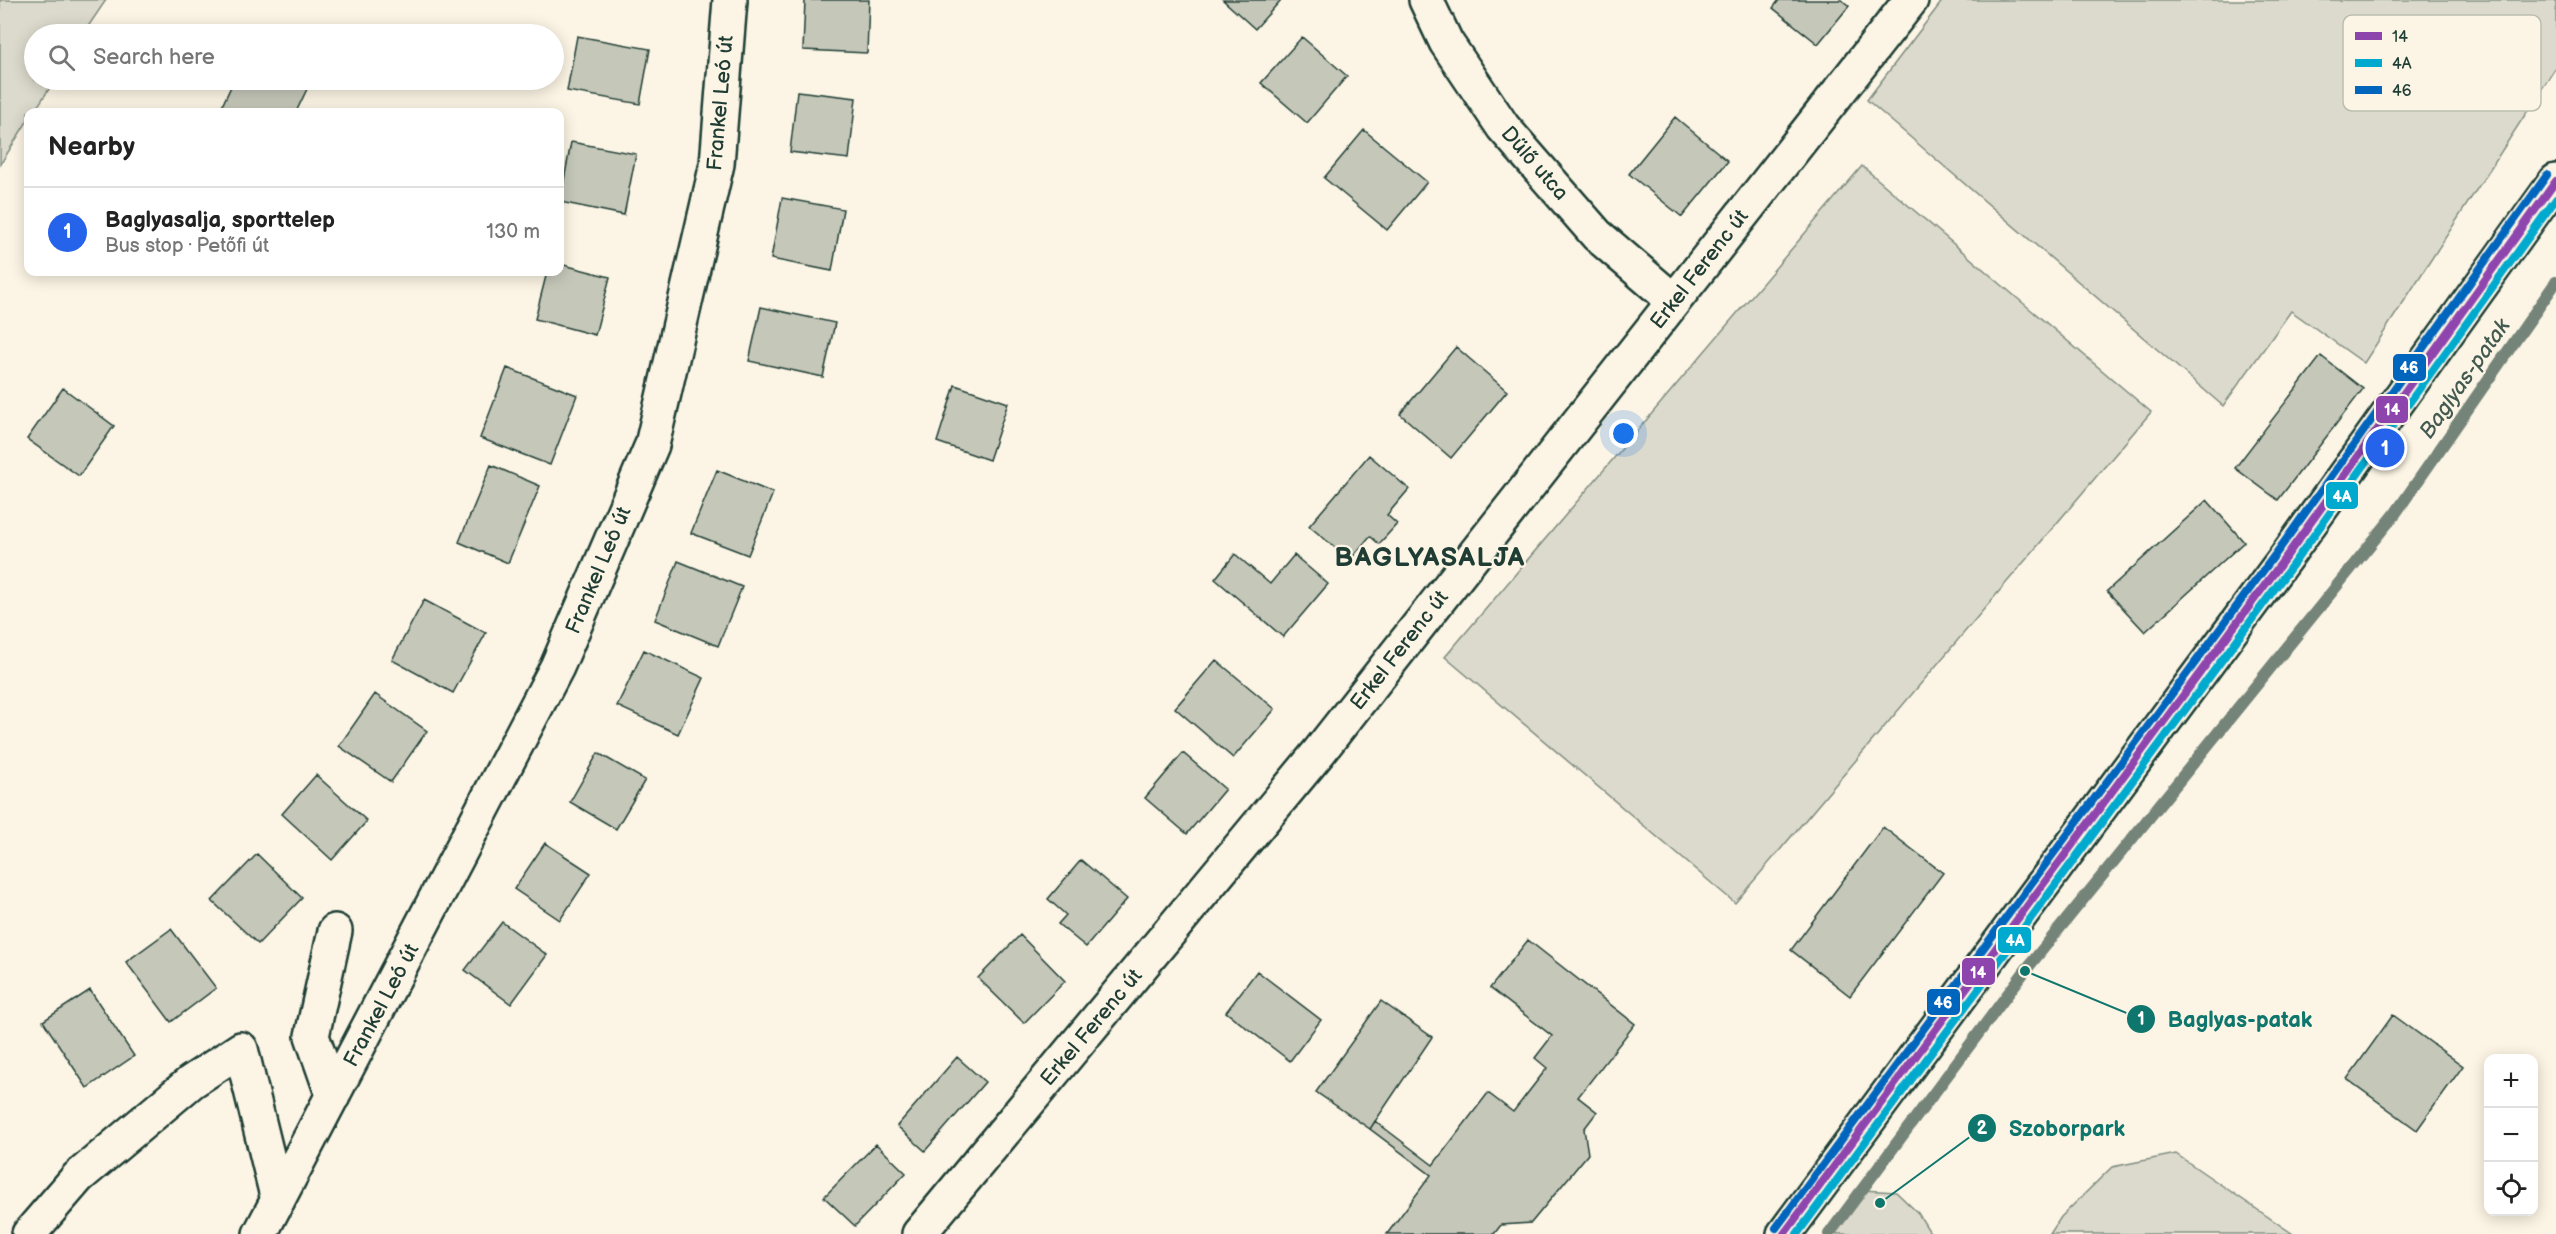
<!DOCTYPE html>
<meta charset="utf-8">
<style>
body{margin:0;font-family:"Balsamiq Sans",sans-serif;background:#f2f2f2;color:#222}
.controls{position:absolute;right:18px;bottom:18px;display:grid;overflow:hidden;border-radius:12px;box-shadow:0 3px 15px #0003}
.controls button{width:54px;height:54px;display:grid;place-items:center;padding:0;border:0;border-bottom:2px solid #e0e0e0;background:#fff;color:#222;font:30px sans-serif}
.you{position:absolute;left:1624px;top:434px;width:21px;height:21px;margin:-15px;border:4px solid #fff;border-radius:50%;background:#1a73e8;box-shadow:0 0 0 9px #1a73e833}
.badge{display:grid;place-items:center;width:39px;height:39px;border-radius:50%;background:#2563eb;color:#fff;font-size:20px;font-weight:700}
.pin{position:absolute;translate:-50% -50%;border:3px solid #fff;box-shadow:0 2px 6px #0006}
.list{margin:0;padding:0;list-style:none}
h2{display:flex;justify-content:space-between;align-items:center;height:78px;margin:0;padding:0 24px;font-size:26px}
h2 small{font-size:20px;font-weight:400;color:#767676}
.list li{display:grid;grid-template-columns:39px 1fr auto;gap:18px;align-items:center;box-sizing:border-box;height:90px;padding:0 24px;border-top:2px solid #e0e0e0}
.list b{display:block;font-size:22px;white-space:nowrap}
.list p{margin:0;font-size:20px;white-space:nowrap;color:#767676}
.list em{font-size:20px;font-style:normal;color:#767676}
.icon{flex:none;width:33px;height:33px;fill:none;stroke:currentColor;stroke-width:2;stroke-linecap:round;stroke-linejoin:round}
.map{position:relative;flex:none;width:2556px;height:1234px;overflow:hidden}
.search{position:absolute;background:#fff;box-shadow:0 3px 15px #0003;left:24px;top:24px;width:540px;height:66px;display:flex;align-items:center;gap:15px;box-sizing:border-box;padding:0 21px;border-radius:33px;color:#767676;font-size:22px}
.panel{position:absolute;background:#fff;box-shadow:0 3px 15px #0003;left:24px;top:108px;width:540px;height:168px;border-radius:12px}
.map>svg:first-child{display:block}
.green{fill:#dcdacc;stroke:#7e8c80;stroke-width:1.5}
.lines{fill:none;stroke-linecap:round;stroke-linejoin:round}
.stream{stroke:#758479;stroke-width:12}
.building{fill:#c5c7b9;stroke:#1f3d34;stroke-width:1.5}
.minor-casing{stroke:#1f3d34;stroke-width:38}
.minor{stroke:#fcf5e5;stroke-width:33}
.bus-1-casing{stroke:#fcf5e5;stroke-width:12}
.bus-2-casing{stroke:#fcf5e5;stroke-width:12}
.bus-3-casing{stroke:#fcf5e5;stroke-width:12}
.bus-1{stroke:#8e44ad;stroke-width:8}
.bus-2{stroke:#00a9ce;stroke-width:8}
.bus-3{stroke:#0065bd;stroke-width:8}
.labels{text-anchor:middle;stroke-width:4.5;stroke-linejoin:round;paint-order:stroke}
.street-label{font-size:21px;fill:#1f3d34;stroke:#fcf5e5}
.water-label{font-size:22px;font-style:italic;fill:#435a51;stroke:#fcf5e5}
.district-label{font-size:27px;font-weight:bold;letter-spacing:1.5px;fill:#1f3d34;stroke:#fcf5e5}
.key{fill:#fcf5e5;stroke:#babeb0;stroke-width:1.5}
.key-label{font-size:16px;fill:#1f3d34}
.leader{fill:none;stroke:#0f766e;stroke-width:2}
.callout-dot{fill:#0f766e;stroke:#fcf5e5;stroke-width:2}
.mark-label{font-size:18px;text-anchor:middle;font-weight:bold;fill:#fff}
.callout-label{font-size:22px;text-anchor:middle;font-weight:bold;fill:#0f766e;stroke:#fcf5e5;stroke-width:4.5;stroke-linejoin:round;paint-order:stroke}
.line-badge{stroke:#fcf5e5;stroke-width:2}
.badge-label{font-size:16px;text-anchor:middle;font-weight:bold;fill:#fff}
</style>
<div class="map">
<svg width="2556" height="1234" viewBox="0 0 2556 1234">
<rect width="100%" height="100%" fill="#fcf5e5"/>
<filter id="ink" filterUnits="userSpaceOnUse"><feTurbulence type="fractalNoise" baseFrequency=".0167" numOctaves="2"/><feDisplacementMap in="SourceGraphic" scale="12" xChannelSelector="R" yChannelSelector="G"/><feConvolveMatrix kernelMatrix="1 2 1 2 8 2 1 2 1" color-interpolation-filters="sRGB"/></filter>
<g filter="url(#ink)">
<path class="green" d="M0,0h106l-23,34h-49v46h21l-21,32h-6v8l-28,45z
M1943,0h613v67l-192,296 -73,-52 -68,95 -356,-306z
M1862,166l289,246 -416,491 -290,-246z
M2176,1154l117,80h-243l11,-17 51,-50z
M1862,1190l34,2 22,21 13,21h-103z"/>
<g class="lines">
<path class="stream" d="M1829,1234l196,-263 370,-457 161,-232"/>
</g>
<path class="building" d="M805,0h64l-2,53 -64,-3z
M1223,0h58l-26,29z
M1779,0h63l7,6 -31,38 -45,-36z
M577,36l73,13 -10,55 -73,-13z
M1302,37l45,39 -40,47 -46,-40z
M234,80h58l16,7 -12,25h-64l-11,-4z
M797,91l59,7 -7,61 -59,-7z
M1675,117l53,44 -46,56 -53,-43z
M1364,130l63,52 -40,48 -63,-52z
M571,142l65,12 -12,61 -64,-13z
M782,198l61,11 -11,62 -61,-12z
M560,264l50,13 -15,58 -60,-16 12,-47h13z
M761,307l74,16 -12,54 -74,-16z
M1456,347l51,44 -56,67 -51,-44z
M2321,356l42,33 -85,111 -43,-32z
M507,368l70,27 -27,70 -70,-27z
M955,385l53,18 -19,57 -52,-18z
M63,388l51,38 -35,50 -52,-37z
M1369,455l40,34 -22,26 10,9 -18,20 -9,-8 -20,24 -41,-34z
M491,465l49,21 -32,77 -49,-21z
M717,470l56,23 -25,62 -57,-22z
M2207,500l37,42 -99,90 -38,-41z
M1235,554l35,30 24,-29 34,29 -45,53 -68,-58z
M678,561l64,26 -24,59 -63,-26z
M424,600l62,33 -33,60 -61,-33z
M644,650l60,28 -26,56 -61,-28z
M1216,660l59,49 -42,49 -58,-50z
M375,694l52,37 -36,51 -52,-36z
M598,753l47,27 -29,49 -46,-27z
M1183,753l42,36 -38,45 -42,-36z
M316,775l51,46 -35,39 -50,-46z
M1883,827l60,46 -93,123 -59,-46z
M545,843l46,30 -31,47 -46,-31z
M257,854l45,44 -44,46 -46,-43z
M1081,860l46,39 -41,48 -28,-23 8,-9 -18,-16z
M502,922l45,33 -36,49 -46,-34z
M171,929l45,59 -45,34 -45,-60z
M1020,935l45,46 -41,42 -46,-45z
M1528,940l107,84 -57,73 19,15 -13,17 4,25 -57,69 -30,2 -7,9h-107l44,-59 -61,-46 5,-8 58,44 55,-72 25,19 34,-44 -12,-10 17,-22 -62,-48z
M1257,971l64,49 -31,41 -64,-49z
M90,990l44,66 -47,32 -44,-67z
M1381,1001l51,36 -62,92 -54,-37z
M2393,1015l70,51 -46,64 -70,-51z
M957,1057l28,25 -60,69 -28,-25z
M876,1144l30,29 -51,53 -31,-29z"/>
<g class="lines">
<g class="minor-casing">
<path id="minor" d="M1426,0l20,42 57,85 94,108 77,66
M333,1096l-21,-60 23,-105
M29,1234l49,-57 113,-95 50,-33 37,151
M260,1234l297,-567 95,-222 65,-281 13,-164
M919,1234l400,-482 592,-752
M1784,1234l504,-680 268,-373"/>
</g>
<use href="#minor" class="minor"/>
<g class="bus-1-casing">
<path id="bus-1" d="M1784,1234l504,-680 268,-373"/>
</g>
<g class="bus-2-casing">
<path id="bus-2" d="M1797,1234l499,-674 260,-361"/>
</g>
<g class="bus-3-casing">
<path id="bus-3" d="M1776,1228l504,-680 267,-373"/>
</g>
<use href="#bus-1" class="bus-1"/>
<use href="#bus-2" class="bus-2"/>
<use href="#bus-3" class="bus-3"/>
</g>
</g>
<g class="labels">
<g class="street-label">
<text transform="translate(720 103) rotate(-85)" y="7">Frankel Leó út</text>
<text transform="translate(1535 163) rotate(49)" y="7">Dűlő utca</text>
<text transform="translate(1699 269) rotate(-52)" y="7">Erkel Ferenc út</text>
<text transform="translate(598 570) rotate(-67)" y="7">Frankel Leó út</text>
<text transform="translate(1399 650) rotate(-52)" y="7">Erkel Ferenc út</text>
<text transform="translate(381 1005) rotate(-62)" y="7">Frankel Leó út</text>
<text transform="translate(1091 1027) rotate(-50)" y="7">Erkel Ferenc út</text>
</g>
<g class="water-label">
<text transform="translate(2464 378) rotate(-55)" y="8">Baglyas-patak</text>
</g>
<g class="district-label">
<text x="1430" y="566">BAGLYASALJA</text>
</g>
</g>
<rect x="2343" y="15" width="198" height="96" rx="9" class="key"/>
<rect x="2355" y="32" width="27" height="8" fill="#8e44ad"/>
<rect x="2355" y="59" width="27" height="8" fill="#00a9ce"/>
<rect x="2355" y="86" width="27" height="8" fill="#0065bd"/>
<g class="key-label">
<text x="2392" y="42">14</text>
<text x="2392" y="69">4A</text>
<text x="2392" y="96">46</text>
</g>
<path class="leader" d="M2025 971L2141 1019M1880 1203L1982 1128"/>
<g class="callout-dot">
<circle cx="2025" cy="971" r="6"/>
<circle cx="1880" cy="1203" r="6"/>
<circle cx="2141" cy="1019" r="15"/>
<circle cx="1982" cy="1128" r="15"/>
</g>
<g class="mark-label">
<text x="2141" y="1025">1</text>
<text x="1982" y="1134">2</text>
</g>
<g class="callout-label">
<text x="2240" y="1027">Baglyas-patak</text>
<text x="2067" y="1136">Szoborpark</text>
</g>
<g class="line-badge">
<rect x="2392" y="353" width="35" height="29" rx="6" fill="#0065bd"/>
<rect x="2375" y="395" width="34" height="29" rx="6" fill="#8e44ad"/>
<rect x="2325" y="481" width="34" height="29" rx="6" fill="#00a9ce"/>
<rect x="1997" y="926" width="35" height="28" rx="6" fill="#00a9ce"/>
<rect x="1961" y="957" width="35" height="29" rx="6" fill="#8e44ad"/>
<rect x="1926" y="988" width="35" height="28" rx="6" fill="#0065bd"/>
</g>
<g class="badge-label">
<text x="2409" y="373">46</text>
<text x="2392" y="415">14</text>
<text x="2342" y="502">4A</text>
<text x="2015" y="946">4A</text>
<text x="1978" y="978">14</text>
<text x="1943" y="1008">46</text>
</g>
</svg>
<div class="controls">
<button>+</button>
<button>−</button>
<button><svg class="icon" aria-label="locate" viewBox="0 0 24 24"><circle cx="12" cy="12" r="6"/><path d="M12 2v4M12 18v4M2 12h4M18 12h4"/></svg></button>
</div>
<div class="you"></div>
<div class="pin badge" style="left:2385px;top:448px">1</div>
<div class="search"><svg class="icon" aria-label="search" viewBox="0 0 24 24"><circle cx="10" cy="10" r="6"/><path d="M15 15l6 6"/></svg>Search here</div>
<section class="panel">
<h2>Nearby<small></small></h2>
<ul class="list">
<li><span class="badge">1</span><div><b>Baglyasalja, sporttelep</b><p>Bus stop · Petőfi út</p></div><em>130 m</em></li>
</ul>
</section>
</div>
